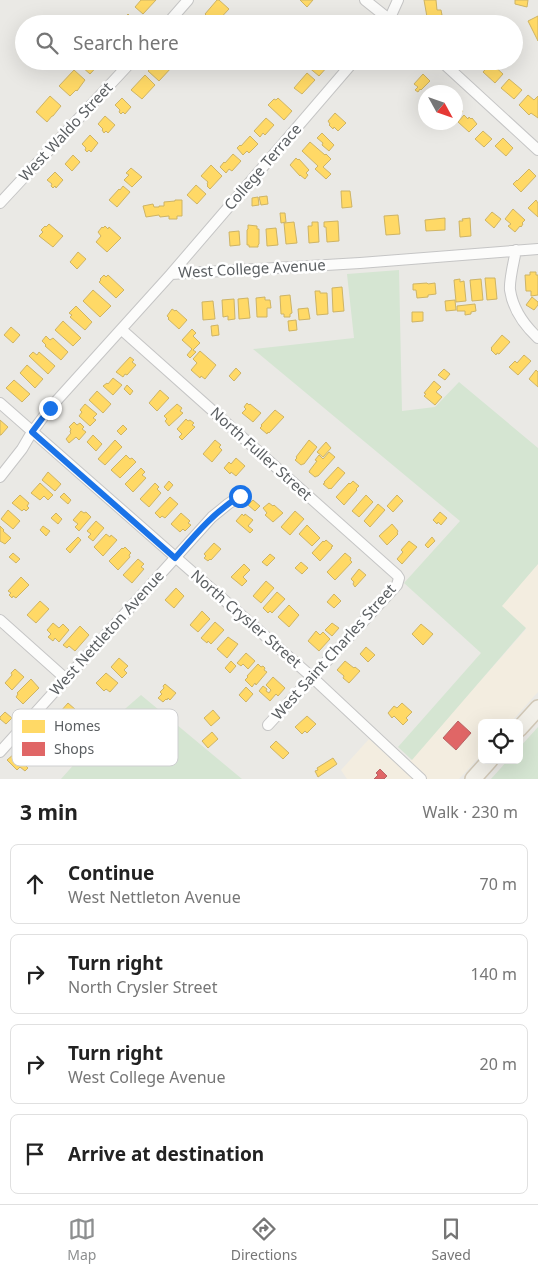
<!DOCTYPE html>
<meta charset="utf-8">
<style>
body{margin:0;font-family:"Noto Sans",sans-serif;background:#f6f6f6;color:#222}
.controls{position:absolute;right:15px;bottom:15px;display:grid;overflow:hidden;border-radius:8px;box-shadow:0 5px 20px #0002}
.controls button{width:45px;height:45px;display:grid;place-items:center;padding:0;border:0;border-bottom:1px solid #e0e0e0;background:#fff;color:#222;font:25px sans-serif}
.compass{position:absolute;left:418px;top:85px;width:45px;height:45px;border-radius:50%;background:#fff;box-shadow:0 5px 20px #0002;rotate:130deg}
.stop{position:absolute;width:15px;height:15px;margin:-11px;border:4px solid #1a73e8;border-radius:50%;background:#fff}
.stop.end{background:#1a73e8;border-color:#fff;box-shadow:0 1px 5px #0008}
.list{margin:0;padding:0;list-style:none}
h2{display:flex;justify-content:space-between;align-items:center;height:65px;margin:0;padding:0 20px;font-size:21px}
h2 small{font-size:16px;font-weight:400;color:#767676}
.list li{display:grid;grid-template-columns:32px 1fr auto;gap:15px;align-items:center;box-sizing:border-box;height:80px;margin:0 10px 10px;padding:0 10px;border:1px solid #e0e0e0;border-radius:8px}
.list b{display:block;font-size:19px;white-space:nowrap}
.list p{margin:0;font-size:16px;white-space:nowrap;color:#767676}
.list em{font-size:16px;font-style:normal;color:#767676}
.icon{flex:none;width:28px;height:28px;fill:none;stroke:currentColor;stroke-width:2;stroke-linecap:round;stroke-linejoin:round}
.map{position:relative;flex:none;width:538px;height:779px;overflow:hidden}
.search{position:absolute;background:#fff;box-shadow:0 5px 20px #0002;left:15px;right:15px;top:15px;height:55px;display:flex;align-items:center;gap:12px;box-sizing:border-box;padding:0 18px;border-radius:28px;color:#767676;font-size:19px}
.sheet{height:425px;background:#fff}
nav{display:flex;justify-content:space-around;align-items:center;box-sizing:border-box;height:70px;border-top:1px solid #e0e0e0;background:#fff;font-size:14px;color:#767676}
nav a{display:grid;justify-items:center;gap:2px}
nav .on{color:#8d8f90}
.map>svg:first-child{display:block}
.commercial{fill:#f3ede0}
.green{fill:#d5e5d2}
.homes{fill:#ffd966;stroke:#ceb465}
.shops{fill:#e06666;stroke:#b86465}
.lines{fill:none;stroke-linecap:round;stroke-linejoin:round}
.minor-casing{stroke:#c5c5c5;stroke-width:12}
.primary-casing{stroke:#d0c7b6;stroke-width:18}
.minor{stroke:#fcfcfb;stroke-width:10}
.primary{stroke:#f1efe8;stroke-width:15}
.route{stroke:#1a73e8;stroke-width:6}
.labels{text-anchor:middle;stroke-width:5;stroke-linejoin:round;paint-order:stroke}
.street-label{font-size:15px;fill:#5b5f62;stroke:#fff}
.key{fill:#fff;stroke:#cecfd0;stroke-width:1}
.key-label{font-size:14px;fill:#5b5f62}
</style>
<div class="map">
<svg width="538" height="779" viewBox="0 0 538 779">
<rect width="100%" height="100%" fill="#eae9e5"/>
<path class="commercial" d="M538,564v128l-28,31h-28v31l-23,25h-33l-18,-16 118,-134 -25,-23z
M369,739l44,40h-66l-6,-9z"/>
<path class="green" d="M399,270l3,141 33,-4 24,-25 79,66v116l-36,42 24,22 -114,132 -14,-13 83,-94 -77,-70 56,-62 -207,-172 101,-11 -7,-64z
M141,695l101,84h-181l57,-64z
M538,727v52h-47l17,-19h11v-12z"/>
<path class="homes" d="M141,0h15l-13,14 -8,-7z
M217,0h2l10,9 -14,15 -10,-10z
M300,0h13l-6,7z
M424,0h12l1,10h4l1,5 -3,1 1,8h-8l-1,-8 -4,1z
M515,0h13l-1,7 -12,-3z
M128,14l7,7 -2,3h-14z
M538,16v25l-10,-20z
M85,61h17l-12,13 -9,-8z
M158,61h9l5,6 -13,14 -11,-10z
M311,61h13l5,4 -10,11 -12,-10z
M491,63l12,11 -8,9 -12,-11z
M74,70l11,10 -8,11 -1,-1 -6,6 -11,-10z
M307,73l8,7 -13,14 -8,-6z
M423,74l7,7 -9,9 -1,-1 -2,3 -3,-2 3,-3 -4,-3z
M145,75l10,10 -13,14 -11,-9z
M509,79l13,11 -8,9 -13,-11z
M528,95l6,5 4,-4v22l-7,-5 -2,2 -10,-10z
M50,96l11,10 -8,10h-1l-5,6 -11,-10z
M122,98l9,9 -6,7 -2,-2 -2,2 -2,-2 1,-2 -5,-5z
M278,98l14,13 -8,9 -16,-15 6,-6 2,1z
M456,104l7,7 -7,8z
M335,113l11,10 -8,8 -4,-4 -1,2 -4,-4 1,-1 -2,-3z
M464,115l4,4 1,-2 2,2 1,-1 5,6 -8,8 -11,-10z
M105,116l10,9 -7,8 -2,-2 -2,2 -2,-3 1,-1 -5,-5z
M266,118l8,7 -9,10 -2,-2 -3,4 -6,-6z
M483,131l9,8 -8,8 -9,-8z
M322,133l12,12 -5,6 -7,-6 1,-2 -6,-5z
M90,135l8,8 -7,9 -2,-2 -2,2 -2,-2 1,-2 -4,-4z
M250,136l8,8 -9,9 -2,-2 -4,4 -6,-7 3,-3 1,1z
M503,138l10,10 -7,8 -11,-10z
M310,142l15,13 1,-1 5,5 -8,8 8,7 -5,5 -11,-10 3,-3 -16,-15z
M233,154l8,7 -9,10 -3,-2 -3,4 -6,-6 4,-5 1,1z
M73,155l7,7 -8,9 -7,-7z
M296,158l2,2 1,-1 10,11 -3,3 2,2 -3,4 -5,-4v1l-10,-11z
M211,165l11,11 -12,13 -3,-3 1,-1 -1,-1 1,-2 -7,-6z
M131,168l11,9 -10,10 -8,-7 5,-5 -3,-2z
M529,169l7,7 -15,16 -8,-8 4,-4v1z
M55,172l8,8 -7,8 -1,-2 -2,2 -2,-2 1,-2 -5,-4z
M196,185l10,9 -9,10 -10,-9z
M123,186l7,6 -13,15 -8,-7 10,-11 1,1z
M341,191h9l2,16 -10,1z
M267,196l1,8 -7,1 -2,-8z
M258,197l1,8 -7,1v-8z
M175,200h7v16h-5v3h-8v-3l-9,1 -1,-2 -13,2 -3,-11 10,-2 1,3h5v-1h5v-4l11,-1z
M536,200l2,3v14l-10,-9z
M513,209l12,11 -3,3 1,1 -2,3 -1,-1 -5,6 -7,-6 3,-2 -6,-5z
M492,212l9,7 -7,9 -9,-8z
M280,213h5l1,9 -5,1z
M398,215l2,19 -14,1 -2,-19z
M445,218v12l-19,1 -1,-11z
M470,218l1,18 -11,1 -1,-16h4l-1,-2z
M338,221l1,20 -12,1 -1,-15h-2v-5z
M294,222l3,21 -11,1 -2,-21z
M312,222h6l1,20 -10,1 -1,-17h4z
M49,224l14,12 -10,11 -14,-11 4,-4 -2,-2 4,-4 1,1z
M248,225l9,1v3h2v15l-1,1v2h-9v-2h-2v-15l1,-1z
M105,226l3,3 1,-2 12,11 -14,14 -11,-10 5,-6 -3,-4 4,-5 1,1z
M276,228l2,17 -11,1 -1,-17z
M239,231l1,14 -10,1 -1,-14z
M78,252l8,7 -9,10 -7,-7z
M530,272h6v3h2v20l-7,1v-5h-5l-1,-16h5z
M104,275l2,2 2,-2 16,15 -8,8 -17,-16 2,-2 -1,-1z
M485,278h10l2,21 -10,1z
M460,279v3l4,-1 2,20 -10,1 -2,-22z
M481,279l2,21 -11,1 -2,-21z
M427,283l1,1 7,-1 1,11 -8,1v2l-11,1 -1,-8h-3v-6z
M342,287l2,24 -11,1 -1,-24z
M93,290l18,16 -11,11 -17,-16z
M315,291h5v2h7l1,21 -11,1z
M290,295l2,18 -2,1v3h-6v-3h-3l-1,-18z
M265,297v3h5l1,8h-4v9h-10l-1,-19z
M532,297l6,5v3l-4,5 -8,-5z
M248,298l2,20 -11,1 -1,-20z
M234,299l1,20 -7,1v-4l-5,1 -1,-17z
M455,300l1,10 -10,1 -1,-10z
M213,301l2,18 -12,1 -1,-18z
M475,304l1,7 -5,1v2l-6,1v-4h-8v-5z
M76,306l16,16 -7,8 -15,-13 2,-2 -3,-2z
M308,308l2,11 -11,1 -1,-11z
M172,309l3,2 1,-1 11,10 -8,9 -11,-10 1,-1 -2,-2z
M412,312h11v9l-11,1z
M296,320l1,10 -8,1 -1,-10z
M63,321l18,17 -8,8 -18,-16z
M218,325l1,10 -7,1 -1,-10z
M11,327l9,8 -7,8 -9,-8z
M192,329l4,4 -3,3 7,7 -7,7 3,2 -6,6 -3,-3 5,-6 -10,-9z
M502,335l8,7 -11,12 -2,-1 -1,2 -5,-5 1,-1 -1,-1z
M46,336l4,4 3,-2 15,14 -7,8 -16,-14 1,-1 -4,-4z
M200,351l16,14 -11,14 -4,-3 -1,2 -9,-8 6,-7 -4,-4z
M33,352l4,3 2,-3 16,14 -7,8 -19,-18z
M524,355l7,6 -13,14 -9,-8 6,-6 2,2z
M130,357l4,3 -2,2 4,3 -9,10 -2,-1 -2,3 -7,-5z
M27,365l16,14 -8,9 -15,-15z
M236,368l5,5 -7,8 -5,-5z
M444,369l6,5 -5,6 -7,-5z
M536,370l2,2v15l-9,-8z
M113,378l9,7 -9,10 -10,-9 4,-3 1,1z
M14,380l16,14 -8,8 -16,-14z
M434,381l7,6 -5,5 6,5 -7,8 -11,-9 2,-2 -2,-1z
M127,385l6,6 -3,4 -6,-6z
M160,390l9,8 -12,13 -8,-8z
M97,391l14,13 -8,9 -14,-13z
M247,403l2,2 1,-1 11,9 -8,9 -11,-9 4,-4 -2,-2z
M85,404l12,10 -4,4 3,2 -6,6 -11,-10 3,-4 -2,-2z
M177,404l5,4 -2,3 3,2 -14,13 -4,-5 2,-2 -3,-3z
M275,410l9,7 -15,16 -1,-1 -1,2 -7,-6 2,-2 -1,-1z
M186,419l2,2 2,-1 4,3 -2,2 3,2 -13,13 -3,-3 3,-3 -5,-5z
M0,420l8,7 -7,8h-1z
M74,422l3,3 3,-2 4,4 -2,2 4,3 -7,8 -3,-3 -7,6 -3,-4 5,-6 -1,-1 1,-3 -2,-2z
M123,425l4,4 -6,6 -4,-4z
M93,435l9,9 -6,7 -9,-9z
M115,440l7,7 -17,18 -7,-6z
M215,440l6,5 -2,2 3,3 -10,12 -9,-8z
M309,440l8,7 -13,17h-1l-2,1 -6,-5 2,-2 -1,-1z
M326,442l5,6 -8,9 -6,-5z
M329,452l6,5 -17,19h-1l-2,1 -6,-5 1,-2 7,-9 -2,-1 4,-5 4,4z
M126,455l4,4 2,-1 4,4 -16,16 -9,-8z
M236,458l9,8 -9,10 -5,-4 -1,2 -6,-6 5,-6 2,2z
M338,467l7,6 -14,16 -1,-1 -1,1 -6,-5 2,-1 -1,-1z
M141,468l4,4 -3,3 4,3 -13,14 -8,-8z
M48,472l13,12 -6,7 -13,-11z
M169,481l4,4 -5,6 -4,-4z
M353,481l6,5 -3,3 1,1 -13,15 -8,-8 13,-14 1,1z
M40,483l13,12 -5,5 -4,-4 -4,4 -9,-7z
M155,483l4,4 -2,2 4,4 -12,14 -9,-8z
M64,493l7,7 -3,4 -8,-7z
M20,495l9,8 -2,3 2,2 -3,3 -2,-2 -2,2 -10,-8z
M366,495l7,7 -14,15 -7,-6z
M397,495l6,6 -10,11 -6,-6z
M170,497l8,7 -13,14 -3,-2 -2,2 -5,-5z
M253,500l7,6 -5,5 -7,-6z
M269,503l4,3 1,-1 9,8 -10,9 -8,-7 2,-2 -4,-5z
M378,504l7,6 -15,17 -6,-6z
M8,510l12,11 -7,8 -12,-10z
M81,511l3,2 2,-1 5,5 -12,14 -4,-4 3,-3 -5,-4z
M295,511l9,8 -14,16 -9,-8z
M440,512l7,6 -6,7 -3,-3 -1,2 -4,-4z
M56,513l6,6 -4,5 -7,-6z
M181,513l9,8 -2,2 3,2 -6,6 -2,-2 -3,3 -9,-8z
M242,514l2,2 1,-2 8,6 -5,6 5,4 -3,3 -14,-12z
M96,521l8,7 -11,13 -5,-4 3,-3 -4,-3z
M392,524l6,7 -1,2 1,1 -11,11 -8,-9z
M307,525l13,13 -8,8 -13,-12z
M0,526l4,4 -1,1 8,7 -6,6 -5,-3z
M43,526l7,5 -4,5 -6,-6z
M106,534l4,3 1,-2 6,5 -14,16 -9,-9z
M78,537l3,3 -11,13 -4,-4z
M432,537l3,4 -7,7 -3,-3z
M326,540l7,6 -2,1 1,1 -12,13 -8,-8 11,-12 1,1z
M409,541l8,6 -15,17 -5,-5 6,-7 -2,-2z
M214,543l7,6 -10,11 -1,-1 -2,2 -4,-3 2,-2 -2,-2z
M125,547l6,6 -2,2 1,2 -12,13 -9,-9 13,-13 1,1z
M13,553l7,6 -4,4 -7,-6z
M345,553l6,5 -1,2 2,2 -17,18 -8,-8z
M270,554l5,4 -8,8 -5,-4z
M138,559l6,5 -3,3 3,2 -12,14 -9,-8z
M301,562l7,6 -6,6 -7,-6z
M244,564l6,6 -7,7 4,4 -5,5 -11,-9z
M359,569l7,6 -11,12 -2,-3 1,-2 -3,-3z
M21,577l8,8 -13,13 -3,-2 -1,2 -3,-3 2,-2 -3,-2z
M266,581l8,7 -13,15 -8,-7z
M176,588l8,8 -10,12 -9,-8z
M277,592l8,7 -13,14 -2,-2 -2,2 -5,-5z
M334,594l7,7 -7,7 -7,-6z
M40,601l9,8 -13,14 -9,-8z
M289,605l10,10 -10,12 -11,-10z
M202,611l8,8 -12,13 -8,-7z
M215,622l9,8 -13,14 -3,-3 -1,2 -6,-5z
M53,623l6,5 4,-4 6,6 -10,12 -4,-4 -2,3 -5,-4 3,-3 -4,-4z
M332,623l7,5 -7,8 -7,-6z
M421,624l12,10 -10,11 -11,-11z
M80,626l9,9 -14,16 -6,-5 -2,2 -4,-3z
M316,631l4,4 3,-3 7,7 -11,12 -11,-10z
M228,637l10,7 -11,14 -10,-9z
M366,647l9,8 -7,7 -8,-8z
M246,653l9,8 -7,8 -5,-5 -2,2 -4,-3z
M119,658l9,8 -4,4 3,3 -5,5 -11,-11z
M231,661l5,5 -6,7 -5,-5z
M345,661l9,7 1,-1 5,4 -11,12 -6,-5 1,-2 -7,-6z
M258,664l3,3 2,-1 2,2 -1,2 3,2 -11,13 -1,-2 -3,4 -7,-7 3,-3 -1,-1z
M15,669l9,8 -12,13 -7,-7 7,-8 -1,-2z
M106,673l12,10 -8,9 -4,-3 -2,2 -8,-8z
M273,677l12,11 -7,8 -2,-2 -6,7 -11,-10 4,-5 4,3 -1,2 3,2 2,-3 -5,-5z
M31,679l8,9 -16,16 -7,-7 2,-3 -1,-1z
M165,684l11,9 -6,7 -2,-2 -1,2 -1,-1 -3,3 -5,-4 4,-4 -2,-2 4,-4 -1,-2z
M246,687l7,7 -7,8 -7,-7z
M68,703l8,7 -8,10 -8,-8z
M402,703l10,9 -6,6 2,2 -5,5 -9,-9 -2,2 -4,-5 6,-7 3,2z
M213,710l7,8 -9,8 -7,-8z
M5,712l7,6 -6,6 -6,-5v-2z
M307,716l9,8 -9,9 -2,-2 -3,3 -7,-7z
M212,732l6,7 -10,9 -6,-7z
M276,741l13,12 -6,6 -13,-12z
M14,754l14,14 -3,3 -5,-4 -3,3 -10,-10z
M333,758l4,6 -19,13 -3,-6 3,-1 -1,-2z"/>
<path class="shops" d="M458,721l13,12 -15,17 -13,-12z
M380,769l7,7 -3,3h-10l4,-4 -2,-2z"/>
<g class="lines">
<g class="minor-casing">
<path id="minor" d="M365,0l30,24
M167,24l21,-24
M386,24l3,-4 9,-20
M441,61l97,89
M0,203l132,-142
M516,250c-2,11 -7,30 -6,40 3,20 14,35 28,48
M171,274l183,-213
M122,330l275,245 2,3 -2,7 -129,140
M0,403l313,275 108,101
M0,477l22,-28 10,-17 18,-24 121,-134 189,-11 178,-14
M0,620l66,59
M0,752l212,-235 16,-13 12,-8"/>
</g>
<g class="primary-casing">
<path id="primary" d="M519,729l19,-21
M473,779l17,-19"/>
</g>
<use href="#minor" class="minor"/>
<use href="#primary" class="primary"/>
</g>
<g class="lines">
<path class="route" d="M50,408l-18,24 143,126c20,-23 39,-46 65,-62"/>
</g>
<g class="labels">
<g class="street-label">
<text transform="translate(66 132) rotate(-47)" y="5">West Waldo Street</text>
<text transform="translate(263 167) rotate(-49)" y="5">College Terrace</text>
<text transform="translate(252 269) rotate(-3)" y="5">West College Avenue</text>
<text transform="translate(261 454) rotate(42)" y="5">North Fuller Street</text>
<text transform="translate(246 619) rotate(41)" y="5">North Crysler Street</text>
<text transform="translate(107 633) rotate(-48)" y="5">West Nettleton Avenue</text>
<text transform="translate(334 652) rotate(-48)" y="5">West Saint Charles Street</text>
</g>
</g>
<rect x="12" y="709" width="166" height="57" rx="8" class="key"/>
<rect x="22" y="720" width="23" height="13" fill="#ffd966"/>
<rect x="22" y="742" width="23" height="14" fill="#e06666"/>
<g class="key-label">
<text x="54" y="731">Homes</text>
<text x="54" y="754">Shops</text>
</g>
</svg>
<div class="controls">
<button><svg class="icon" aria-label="locate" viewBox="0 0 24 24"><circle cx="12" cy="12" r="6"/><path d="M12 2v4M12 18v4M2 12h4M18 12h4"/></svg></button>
</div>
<svg class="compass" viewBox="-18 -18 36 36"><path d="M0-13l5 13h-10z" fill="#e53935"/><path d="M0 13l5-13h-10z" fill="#767676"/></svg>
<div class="stop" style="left:240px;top:496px"></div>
<div class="stop end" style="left:50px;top:408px"></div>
<div class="search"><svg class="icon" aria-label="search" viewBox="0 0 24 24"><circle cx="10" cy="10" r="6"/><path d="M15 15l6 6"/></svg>Search here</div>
</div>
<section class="sheet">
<h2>3 min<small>Walk · 230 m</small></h2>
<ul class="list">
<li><svg class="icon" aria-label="ahead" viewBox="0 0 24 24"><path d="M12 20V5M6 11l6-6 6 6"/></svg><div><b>Continue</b><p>West Nettleton Avenue</p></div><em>70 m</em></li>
<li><svg class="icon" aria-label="right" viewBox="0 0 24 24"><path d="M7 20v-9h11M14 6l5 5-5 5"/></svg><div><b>Turn right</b><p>North Crysler Street</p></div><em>140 m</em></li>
<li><svg class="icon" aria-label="right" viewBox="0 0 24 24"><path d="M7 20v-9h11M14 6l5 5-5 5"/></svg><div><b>Turn right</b><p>West College Avenue</p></div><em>20 m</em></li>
<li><svg class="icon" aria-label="arrive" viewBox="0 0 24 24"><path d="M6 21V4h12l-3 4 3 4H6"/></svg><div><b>Arrive at destination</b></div></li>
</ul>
</section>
<nav>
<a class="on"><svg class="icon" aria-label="map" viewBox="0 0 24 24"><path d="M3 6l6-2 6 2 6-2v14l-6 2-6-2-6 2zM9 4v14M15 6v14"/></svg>Map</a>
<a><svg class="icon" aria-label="directions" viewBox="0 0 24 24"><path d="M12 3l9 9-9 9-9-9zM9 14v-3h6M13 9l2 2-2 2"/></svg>Directions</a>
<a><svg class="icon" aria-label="saved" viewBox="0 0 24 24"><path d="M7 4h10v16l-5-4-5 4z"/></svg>Saved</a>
</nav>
